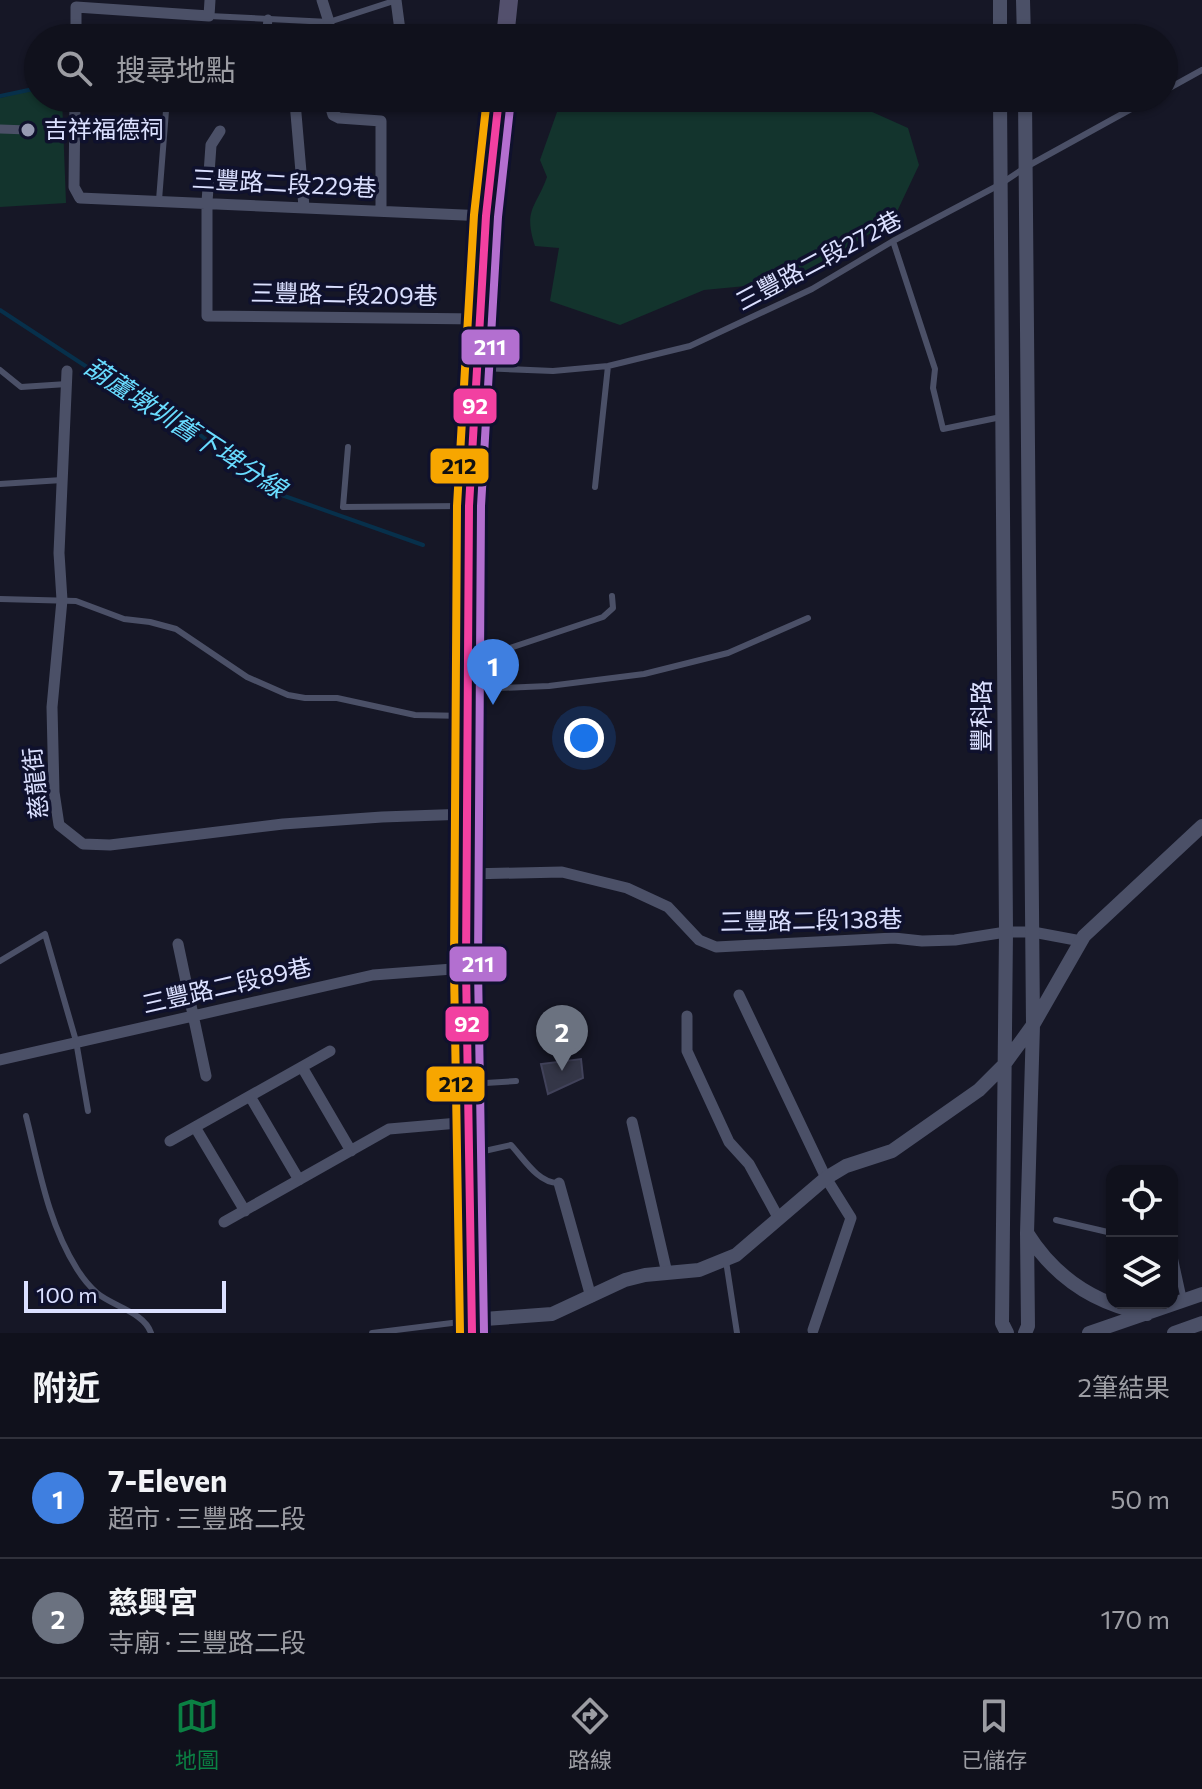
<!DOCTYPE html>
<html lang="zh-TW">
<meta charset="utf-8">
<style>
body{margin:0;font-family:Commissioner,"Noto Sans TC",sans-serif;background:#1e1f29;color:#f1f3f6}
.controls{position:absolute;right:24px;bottom:24px;display:grid;overflow:hidden;border-radius:16px;box-shadow:0 2px 6px #0004}
.controls button{width:72px;height:72px;display:grid;place-items:center;padding:0;border:0;border-bottom:2px solid #30313b;background:#10111c;color:#f1f3f6;font:40px sans-serif}
.scale{position:absolute;left:24px;bottom:20px;width:202px;box-sizing:border-box;padding-left:8px;border:4px solid #dbe0ff;border-top:0;font-size:22px;line-height:28px;white-space:nowrap;color:#dbe0ff;-webkit-text-stroke:6px #0f112d;paint-order:stroke}
.you{position:absolute;left:584px;top:738px;width:28px;height:28px;margin:-20px;border:6px solid #fff;border-radius:50%;background:#1a73e8;box-shadow:0 0 0 12px #1a73e833}
.badge{display:grid;place-items:center;width:52px;height:52px;border-radius:50%;background:#0b8043;color:#fff;font-size:26px;font-weight:700}
.pin{position:absolute;translate:-50% -66px;filter:drop-shadow(0 2px 4px #0008)}
.pin::after{content:'';position:absolute;top:42px;width:28px;height:24px;background:inherit;clip-path:polygon(0 0,100% 0,50% 100%)}
.list{margin:0;padding:0;list-style:none}
h2{display:flex;justify-content:space-between;align-items:center;height:104px;margin:0;padding:0 32px;font-size:34px}
h2 small{font-size:26px;font-weight:400;color:#9c9da3}
.list li{display:grid;grid-template-columns:52px 1fr auto;gap:24px;align-items:center;box-sizing:border-box;height:120px;padding:0 32px;border-top:2px solid #30313b}
.list b{display:block;font-size:30px;white-space:nowrap}
.list p{margin:0;font-size:26px;white-space:nowrap;color:#9c9da3}
.list em{font-size:26px;font-style:normal;color:#9c9da3}
.icon{flex:none;width:44px;height:44px;fill:none;stroke:currentColor;stroke-width:2;stroke-linecap:round;stroke-linejoin:round}
.map{position:relative;flex:none;width:1202px;height:1333px;overflow:hidden}
.search{position:absolute;background:#10111c;box-shadow:0 2px 6px #0004;left:24px;right:24px;top:24px;height:88px;display:flex;align-items:center;gap:20px;box-sizing:border-box;padding:0 28px;border-radius:44px;color:#9c9da3;font-size:30px}
.sheet{height:344px;background:#10111c}
nav{display:flex;justify-content:space-around;align-items:center;box-sizing:border-box;height:112px;border-top:2px solid #30313b;background:#10111c;font-size:22px;color:#9c9da3}
nav a{display:grid;justify-items:center;gap:4px}
nav .on{color:#0b8043}
.map>svg:first-child{display:block}
.green{fill:#13342d}
.lines{fill:none;stroke-linecap:round;stroke-linejoin:round}
.stream{stroke:#07304b;stroke-width:4}
.building{fill:#343647;stroke:#41425a;stroke-width:2}
.service{stroke:#4b5067;stroke-width:6}
.pedestrian{stroke:#4b5067;stroke-width:9}
.minor{stroke:#4b5067;stroke-width:11}
.tertiary{stroke:#4b5067;stroke-width:14}
.primary{stroke:#53506d;stroke-width:18}
.bus-1-casing{stroke:#0f112d;stroke-width:14}
.bus-2-casing{stroke:#0f112d;stroke-width:14}
.bus-3-casing{stroke:#0f112d;stroke-width:14}
.bus-1{stroke:#f240a1;stroke-width:8}
.bus-2{stroke:#b36fd0;stroke-width:8}
.bus-3{stroke:#f7a600;stroke-width:8}
.poi-dot{fill:#969ab3;stroke:#0f112d;stroke-width:3}
.labels{text-anchor:middle;stroke-width:7;stroke-linejoin:round;paint-order:stroke}
.poi-label{font-size:24px;fill:#dbe0ff;stroke:#0f112d;text-anchor:start}
.street-label{font-size:24px;fill:#dbe0ff;stroke:#0f112d}
.water-label{font-size:26px;font-style:italic;fill:#69dcff;stroke:#0f112d}
.line-badge{stroke:#0f112d;stroke-width:3}
.badge-label{font-size:22px;text-anchor:middle;font-weight:bold;fill:#fff}
.pale-badge-label{font-size:22px;text-anchor:middle;font-weight:bold;fill:#111}
</style>
<div class="map">
<svg width="1202" height="1333" viewBox="0 0 1202 1333">
<rect width="100%" height="100%" fill="#161726"/>
<path class="green" d="M38,88v10h24l4,105 -66,4v-109z
M562,98h279l67,30 11,37 -26,55 -105,62 -84,8 -84,35 -70,-24 9,-53 -24,-2c-12,-37 1,-38 12,-69l-7,-17z"/>
<g class="lines">
<path class="stream" d="M0,96l38,-8
M0,310l87,57 91,51 98,75 147,52"/>
</g>
<path class="building" d="M581,1059l2,19 -35,16 -7,-30z"/>
<g class="lines">
<path class="service" d="M209,16l120,6 68,-22
M1164,91l38,-21
M159,200l8,-102
M893,241l42,128 -2,19 10,41 58,-12
M481,368l72,3 55,-5 82,-20 122,-57 81,-48 106,-56 27,-18 125,-69
M0,370l21,17 46,-3
M348,447l-5,60 122,-1
M0,484l62,-4
M595,487l13,-121
M0,599l76,2 48,18 26,3 26,7 71,48 41,18 17,3h32l78,17 52,1
M474,656l21,-3 108,-36 10,-9 -1,-12
M474,689l75,-3 95,-12 84,-21 80,-35
M0,961l45,-27 31,107 12,70
M469,1084l47,-3
M26,1116c13,52 22,107 51,153 5,8 13,18 20,24 15,13 47,19 54,40
M471,1154l40,-9c13,14 27,38 47,38
M1056,1220l56,13
M1172,1245l12,55
M726,1261l11,72
M372,1333l96,-12"/>
<path class="pedestrian" d="M266,38l2,-19
M0,129l28,1"/>
<path class="minor" d="M322,0l7,22 -2,16
M396,0l5,38
M76,38v-31l133,9 1,-16
M75,98l-1,89 6,11 406,18
M328,98l5,17 6,3 42,3v90
M295,102l9,105
M220,131l-9,14 -4,57v114l273,3
M67,371l-8,182 3,47 -10,107 2,85 5,33 24,19 27,1 173,-21 99,-7 86,-3
M468,874l94,-2 65,16 41,19 31,33 17,7 178,-9 28,3 33,-1 51,-8h27l48,9
M178,944l28,132
M739,995l87,183 25,40 -38,112
M687,1016v35l42,91 20,22 30,55
M0,1060l373,-85 93,-7
M302,1067l49,84
M251,1098l48,82
M632,1122l35,151
M195,1127l50,84
M170,1141l160,-90
M559,1183l32,114
M224,1222l165,-93 81,-7"/>
<path class="tertiary" d="M1023,0l1,38
M1000,38v-38
M1000,98l6,834 -4,391 5,10
M1025,98l8,927 -6,208 1,93 -3,7
M1027,1233c28,45 68,71 120,81
M471,1320l81,-6 73,-34 20,-5 54,-5 37,-15 90,-77 20,-12 46,-15 87,-61 24,-24 30,-41 51,-89 118,-110
M1089,1333l113,-39
M1174,1333l28,-10"/>
<path class="primary" d="M505,38l4,-38
M472,1333l-6,-365 4,-312 -1,-150 17,-290 13,-118"/>
<g class="bus-1-casing">
<path id="bus-1" d="M472,1333l-6,-365 3,-462 17,-290 13,-118"/>
</g>
<g class="bus-2-casing">
<path id="bus-2" d="M484,1333l-6,-365 3,-462 17,-289 13,-118"/>
</g>
<g class="bus-3-casing">
<path id="bus-3" d="M460,1333l-6,-365 3,-462 17,-291 13,-117"/>
</g>
<use href="#bus-1" class="bus-1"/>
<use href="#bus-2" class="bus-2"/>
<use href="#bus-3" class="bus-3"/>
</g>
<circle class="poi-dot" cx="28" cy="130" r="8"/>
<g class="labels">
<g class="poi-label">
<text x="44" y="138">吉祥福德祠</text>
</g>
<g class="street-label">
<text transform="translate(284 184) rotate(3)" y="8">三豐路二段229巷</text>
<text transform="translate(819 261) rotate(-28)" y="8">三豐路二段272巷</text>
<text transform="translate(344 295) rotate(1)" y="8">三豐路二段209巷</text>
<text transform="translate(982 716) rotate(-90)" y="8">豐科路</text>
<text transform="translate(36 783) rotate(-96)" y="8">慈龍街</text>
<text transform="translate(811 921) rotate(-1)" y="8">三豐路二段138巷</text>
<text transform="translate(227 986) rotate(-13)" y="8">三豐路二段89巷</text>
</g>
<g class="water-label">
<text transform="translate(185 428) rotate(33)" y="9">葫蘆墩圳舊下埤分線</text>
</g>
</g>
<g class="line-badge">
<rect x="460" y="328" width="61" height="38" rx="8" fill="#b36fd0"/>
<rect x="452" y="387" width="46" height="38" rx="8" fill="#f240a1"/>
<rect x="429" y="447" width="61" height="38" rx="8" fill="#f7a600"/>
<rect x="448" y="945" width="60" height="38" rx="8" fill="#b36fd0"/>
<rect x="444" y="1005" width="46" height="38" rx="8" fill="#f240a1"/>
<rect x="425" y="1065" width="61" height="38" rx="8" fill="#f7a600"/>
</g>
<g class="badge-label">
<text x="490" y="355">211</text>
<text x="475" y="414">92</text>
<text x="478" y="972">211</text>
<text x="467" y="1032">92</text>
</g>
<g class="pale-badge-label">
<text x="459" y="474">212</text>
<text x="456" y="1092">212</text>
</g>
</svg>
<div class="controls">
<button><svg class="icon" aria-label="locate" viewBox="0 0 24 24"><circle cx="12" cy="12" r="6"/><path d="M12 2v4M12 18v4M2 12h4M18 12h4"/></svg></button>
<button><svg class="icon" aria-label="layers" viewBox="0 0 24 24"><path d="M12 4l9 5-9 5-9-5zM3 14l9 5 9-5"/></svg></button>
</div>
<div class="scale">100 m</div>
<div class="you"></div>
<div class="pin badge" style="left:493px;top:705px;background:#3f7fe0">1</div>
<div class="pin badge" style="left:562px;top:1071px;background:#6b7280">2</div>
<div class="search"><svg class="icon" aria-label="search" viewBox="0 0 24 24"><circle cx="10" cy="10" r="6"/><path d="M15 15l6 6"/></svg>搜尋地點</div>
</div>
<section class="sheet">
<h2>附近<small>2筆結果</small></h2>
<ul class="list">
<li><span class="badge" style="background:#3f7fe0">1</span><div><b>7-Eleven</b><p>超市 · 三豐路二段</p></div><em>50 m</em></li>
<li><span class="badge" style="background:#6b7280">2</span><div><b>慈興宮</b><p>寺廟 · 三豐路二段</p></div><em>170 m</em></li>
</ul>
</section>
<nav>
<a class="on"><svg class="icon" aria-label="map" viewBox="0 0 24 24"><path d="M3 6l6-2 6 2 6-2v14l-6 2-6-2-6 2zM9 4v14M15 6v14"/></svg>地圖</a>
<a><svg class="icon" aria-label="directions" viewBox="0 0 24 24"><path d="M12 3l9 9-9 9-9-9zM9 14v-3h6M13 9l2 2-2 2"/></svg>路線</a>
<a><svg class="icon" aria-label="saved" viewBox="0 0 24 24"><path d="M7 4h10v16l-5-4-5 4z"/></svg>已儲存</a>
</nav>
